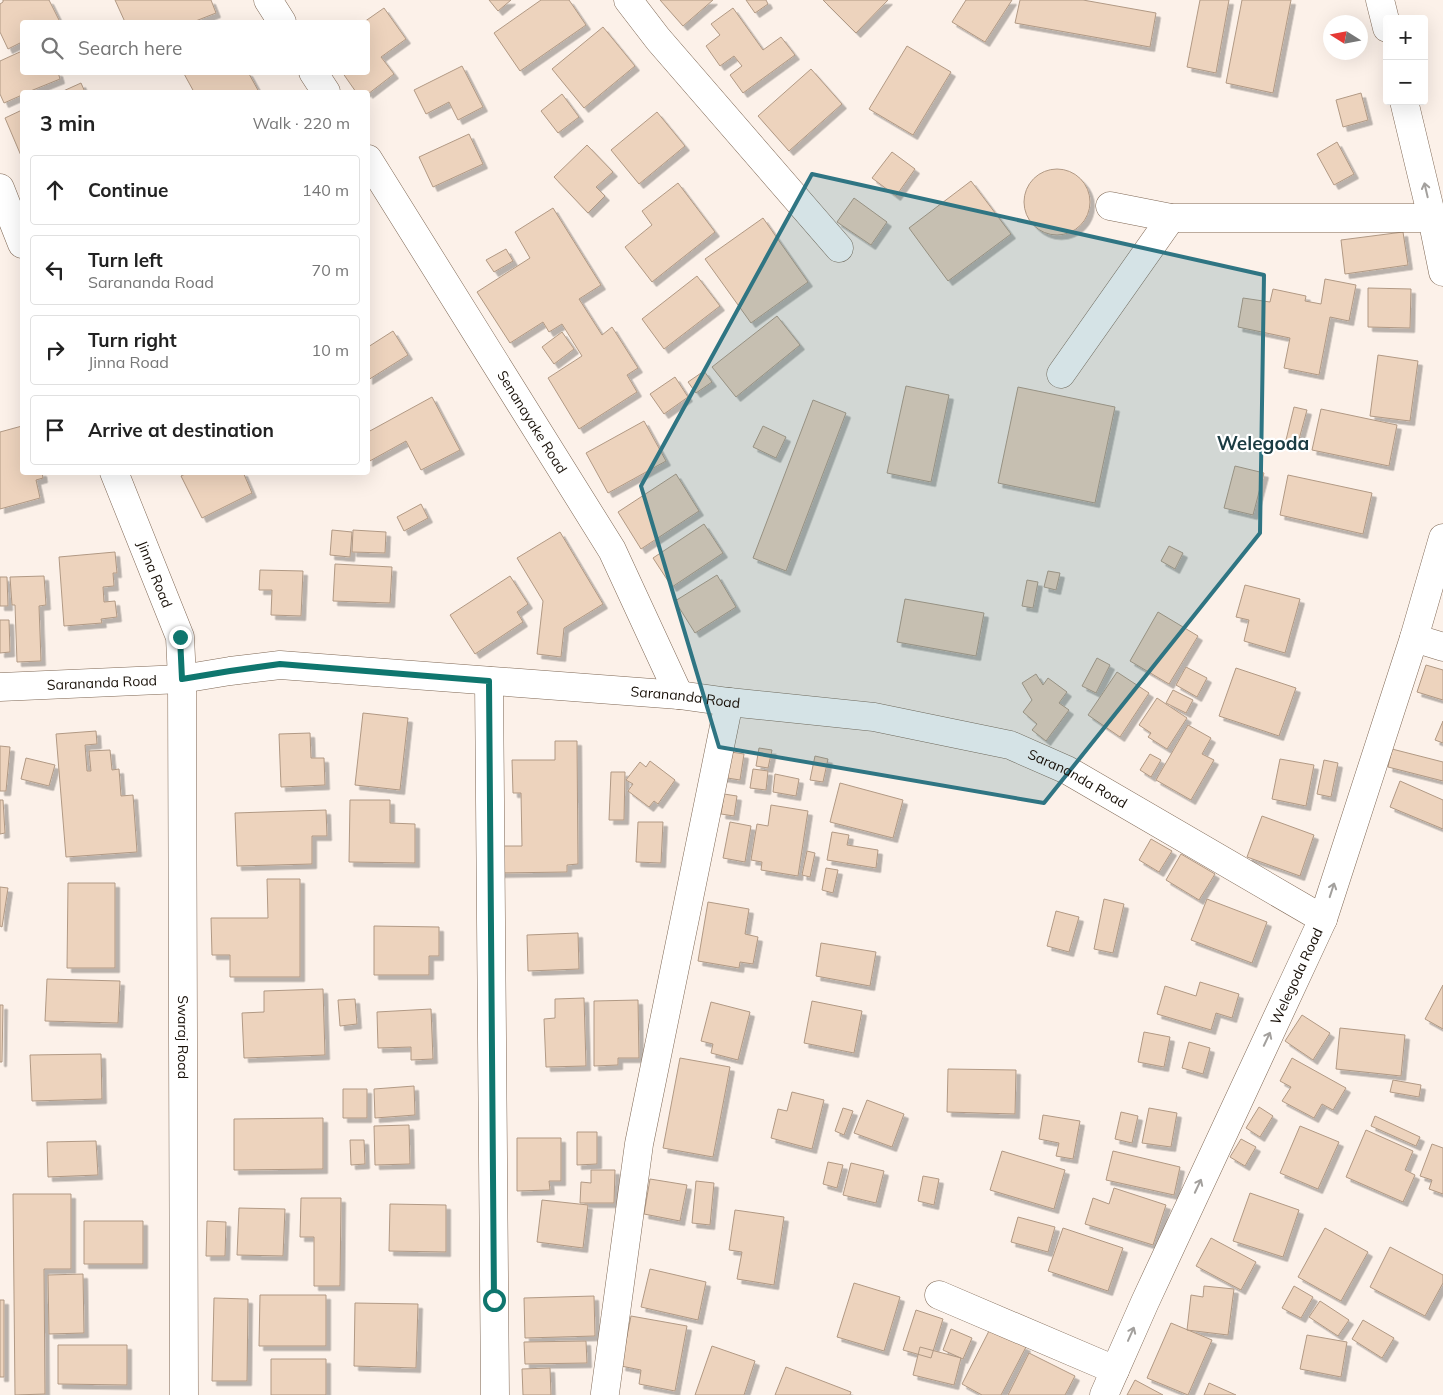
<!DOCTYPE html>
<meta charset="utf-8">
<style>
body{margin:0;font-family:Mulish,sans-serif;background:#f6f6f6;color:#222}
.controls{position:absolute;right:15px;top:15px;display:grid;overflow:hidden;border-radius:5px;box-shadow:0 5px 20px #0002}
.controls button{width:45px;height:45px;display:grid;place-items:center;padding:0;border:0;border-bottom:1px solid #e0e0e0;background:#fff;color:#222;font:25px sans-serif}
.compass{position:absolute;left:1323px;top:15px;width:45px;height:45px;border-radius:50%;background:#fff;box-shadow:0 5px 20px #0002;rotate:281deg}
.stop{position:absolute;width:15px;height:15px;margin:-11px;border:4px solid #0f766e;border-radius:50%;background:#fff}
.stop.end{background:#0f766e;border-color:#fff;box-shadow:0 1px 5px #0008}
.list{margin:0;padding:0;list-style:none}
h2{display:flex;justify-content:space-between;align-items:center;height:65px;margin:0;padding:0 20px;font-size:21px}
h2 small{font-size:16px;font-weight:400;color:#767676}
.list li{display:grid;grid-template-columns:32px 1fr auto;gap:15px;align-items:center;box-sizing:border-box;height:70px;margin:0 10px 10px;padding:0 10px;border:1px solid #e0e0e0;border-radius:5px}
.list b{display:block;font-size:19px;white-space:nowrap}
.list p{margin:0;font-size:16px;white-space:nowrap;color:#767676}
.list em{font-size:16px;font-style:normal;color:#767676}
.icon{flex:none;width:28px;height:28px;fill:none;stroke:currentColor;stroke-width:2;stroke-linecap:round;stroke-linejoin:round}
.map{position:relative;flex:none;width:1443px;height:1395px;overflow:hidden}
.search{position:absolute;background:#fff;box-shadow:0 5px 20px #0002;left:20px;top:20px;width:350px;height:55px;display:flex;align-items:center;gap:12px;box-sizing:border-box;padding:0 18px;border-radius:5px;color:#767676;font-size:19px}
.panel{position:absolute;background:#fff;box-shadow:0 5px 20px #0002;left:20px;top:90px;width:350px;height:385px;border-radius:5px}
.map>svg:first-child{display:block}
.building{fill:#edd3bd;stroke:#b19984;filter:url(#shadow)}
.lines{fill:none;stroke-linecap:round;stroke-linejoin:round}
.minor-casing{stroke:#7f6855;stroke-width:29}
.tertiary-casing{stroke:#7f6855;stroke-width:29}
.minor{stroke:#fff;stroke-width:28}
.tertiary{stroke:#fff;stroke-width:28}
.oneway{stroke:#a3a09d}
.route{stroke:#0f766e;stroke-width:6}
.marked{fill:#2f7583;fill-opacity:0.2;stroke:#2f7583;stroke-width:4;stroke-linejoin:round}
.labels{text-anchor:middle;stroke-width:4.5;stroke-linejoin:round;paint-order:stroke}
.street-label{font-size:14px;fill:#191109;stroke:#fff}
.district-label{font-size:19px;font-weight:bold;fill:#1a3b42;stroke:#fff}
</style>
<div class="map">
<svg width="1443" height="1395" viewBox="0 0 1443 1395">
<defs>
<filter id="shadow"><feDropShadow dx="4.5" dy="4.5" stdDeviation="0" flood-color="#0004"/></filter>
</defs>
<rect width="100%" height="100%" fill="#fcf1e9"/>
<path class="building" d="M3,0h46l11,22h-38v20l-14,7 -8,-17v-28l3,-2z
M115,0h96l5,13 -23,9h-68z
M489,0h22l-13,11z
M541,0h28l17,25 -66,46 -26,-38z
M660,0h53l-30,26z
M746,0h20l2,4 -13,9z
M823,0h65l-32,33z
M966,0h46l-27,42 -33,-20z
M1020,0h63l73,13 -6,34 -135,-24z
M1200,0h29l-13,73 -29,-6z
M1242,0h49l-18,93 -47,-10z
M384,8l22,31 -25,18 13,17 -26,20v-2h-12l-14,-20h26v-50h-4z
M733,8l30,42 18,-13 14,18 -52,38 -13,-18 12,-9 -8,-10 -14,10 -14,-20 14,-11 -9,-11z
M603,27l32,39 -51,42 -32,-39z
M907,46l44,26 -38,63 -44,-26z
M22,51v21h36l2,7 -32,13h-6v3l-18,8 -4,-9v-33z
M462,66l21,41 -25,13 -9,-18 -23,12 -12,-24z
M811,69l31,35 -53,47 -31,-35z
M183,72h65l11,20h-65z
M81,83l4,9h-24z
M1361,93l7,27 -25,7 -7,-27z
M562,94l17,23 -21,16 -17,-22z
M22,110v48l-17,-40z
M657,112l28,34 -46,38 -28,-34z
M469,134l14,30 -50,23 -14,-30z
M1337,142l17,32 -20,11 -17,-31z
M587,145l26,27 -17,15 9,9 -17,17 -34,-36z
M892,152l23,17 -19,27 -24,-18z
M1024 202a33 33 0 1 1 66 0a33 33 0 1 1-66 0Z
M971,181l40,53 -63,47 -39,-53z
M678,183l37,49 -63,50 -27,-35 27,-22 -10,-14z
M854,198l33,24 -16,23 -34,-23z
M553,208l48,77 -22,14 23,36 10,-8 26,41 -11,7 10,17 -58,37 -31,-51 34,-22 -20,-32 -13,8 -6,-10 -33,21 -33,-51 53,-34 -15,-26z
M763,218l45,64 -57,41 -46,-64z
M1403,232l5,33 -63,9 -4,-34z
M506,249l7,12 -19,11 -8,-12z
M697,276l23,30 -56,43 -22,-30z
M1325,279l31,6 -7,36 -19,-4 -11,58 -35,-7 6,-30 -52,-11 5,-29 27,4 3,-13 33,7 -1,5 16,3z
M1368,288l43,1 -1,39 -42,-1z
M777,316l23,29 -64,52 -24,-30z
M393,331l15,24 -40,25v-33z
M562,332l12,17 -20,15 -12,-17z
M1378,355l40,6 -8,60 -40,-5z
M704,371l8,11 -16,11 -8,-11z
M675,377l13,20 -24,17 -14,-20z
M906,386l43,9 -18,87 -44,-9z
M1018,387l97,20 -20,96 -97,-20z
M432,397l28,53 -39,20 -15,-29 -38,21v-30z
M813,400l33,13 -60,158 -33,-13z
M1294,407l13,3 -9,33 -12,-3z
M1321,409l76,16 -8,41 -77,-16z
M644,421l22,40 -58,32 -22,-40z
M22,426v46h20l1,6 -7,2 4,18 -40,11v-77z
M763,426l23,11 -10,21 -23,-11z
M1235,466l29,7 -11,42 -29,-7z
M189,472h54l9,21 -50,25 -21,-42z
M676,474l23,37 -58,38 -23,-37z
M1288,475l84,18 -9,41 -83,-19z
M421,504l7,14 -24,13 -7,-14z
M704,524l19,29 -51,34 -19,-29z
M332,530l20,2 -2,25 -20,-2z
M353,530l33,2 -1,21 -33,-1z
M560,532l43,72 -39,24 -3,29 -24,-3 6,-53 -26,-43z
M1169,546l14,7 -8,16 -14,-8z
M115,552l2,21h-4l1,13 -11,1 1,15 11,-1 2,16 -16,2 1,4 -38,3 -5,-69z
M335,564l57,3 -2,36 -57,-2z
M260,570l43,1 -2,45 -30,-1 1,-25h-13z
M1048,571l12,2 -4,17 -12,-3z
M717,575l19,32 -41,26 -20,-32z
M44,576l2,29 -7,1 2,55 -24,1 -2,-57h-3l-2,-28z
M510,576l18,28 -11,8 6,10 -48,32 -25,-39z
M0,577h7l1,29h-8z
M1027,580l11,2 -5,26 -11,-2z
M1245,585l55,14 -15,54 -41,-12 5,-21 -13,-3z
M905,599l79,14 -8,43 -79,-14z
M1158,612l40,24 -29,48 -39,-23z
M0,620h9l1,32 -10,1z
M1097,658l13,7 -14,28 -14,-7z
M1426,665l17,5v30l-26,-8z
M1186,667l21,11 -10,19 -21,-12z
M1236,668l60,20 -17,48 -60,-20z
M1117,672l32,21 -29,44 -32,-22z
M1036,674l7,11 5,-7 19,14 -8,11 10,7 -23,31 -14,-11 5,-6 -14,-12 9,-12 -10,-17z
M1173,690l20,10 -7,13 -20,-10z
M1157,698l30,20 -20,31 -19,-12 3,-4 -12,-8z
M363,713l45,5 -8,72 -45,-5z
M1443,721v22l-8,-3z
M1188,725l23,13 -9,16 12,6 -23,40 -35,-20z
M96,731l1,13 -12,1 2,26h4l-2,-20 21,-1 2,20 7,-1 2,27 12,-1 4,57 -71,5 -10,-123z
M310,733l1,25h13l1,27 -44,2 -2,-53z
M555,741h22l1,123 -11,1v7l-68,1v-27h23l-1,-53h-8l-1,-33h43z
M0,746l10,1 -4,44h-6z
M759,748l13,2 -4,18 -12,-2z
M1392,749l51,13v19l-55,-14z
M725,751l19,3 -4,26 -19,-3z
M1150,754l11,6 -10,17 -11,-7z
M815,756l13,3 -5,23 -13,-2z
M26,758l29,7 -6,21 -28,-7z
M1280,759l34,6 -8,41 -34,-7z
M1324,760l14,3 -7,34 -14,-3z
M650,761l25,19 -17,24 -4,-3 -5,6 -21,-16 5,-7 -7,-4 14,-18 6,5z
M753,769l15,2 -2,19 -16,-2z
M611,772h14l-1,48h-15z
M775,774l24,5 -3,17 -23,-4z
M1400,781l43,19v29l-53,-22z
M840,783l63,17 -10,38 -63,-16z
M724,794l13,2 -3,20 -13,-2z
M0,800h3l2,33 -5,1z
M350,800h40v23l25,1v39l-66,-1z
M771,805l37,6 -10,65 -37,-6 1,-8 -11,-2 6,-36 11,2z
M326,810l1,26h-15v28l-75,2 -2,-53z
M1262,816l52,19 -14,41 -53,-19z
M638,822h25l-2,41 -25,-1z
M730,822l21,4 -6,36 -22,-4z
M832,832l17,3 -2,10 31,5 -2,18 -49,-8z
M1151,839l21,12 -13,21 -20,-12z
M807,851l8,2 -5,24 -8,-2z
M1181,854l34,20 -16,26 -33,-20z
M826,868l12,2 -5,23 -11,-3z
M267,879h33v98h-70v-22h-18l-1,-37h57z
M68,883h47v85h-48z
M0,887l8,1 -6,39 -2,-1z
M1104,899l20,5 -11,49 -19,-4z
M1207,899l60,23 -15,41 -61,-23z
M708,902l41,7 -4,25 13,3 -5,27 -13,-2 -1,6 -41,-7z
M1056,911l23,6 -10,35 -22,-6z
M374,926l65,1v29h-10v19h-55z
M578,933l1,36 -51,2 -1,-36z
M821,943l55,9 -6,34 -54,-10z
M47,979l73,2 -2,42 -73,-2z
M1200,982l39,12 -7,24 -16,-5 -5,17 -54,-16 8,-28 31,10z
M1443,985v44l-18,-10z
M323,989l2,66 -81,3 -2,-45 22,-1v-21z
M584,998l2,68 -40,1 -2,-48 11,-1v-19z
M355,999l2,25 -17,2 -2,-26z
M638,1000l1,58h-21v7l-24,1v-65z
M812,1001l50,10 -8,42 -50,-10z
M711,1002l39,10 -12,48 -27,-7 2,-9 -12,-3z
M0,1005h3l-1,57h-2z
M431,1009l2,50 -22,1v-13l-33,1 -1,-36z
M1302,1015l28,18 -17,27 -28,-19z
M1340,1028l65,7 -4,41 -65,-7z
M1144,1032l26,5 -6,30 -26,-5z
M1189,1042l21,6 -7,26 -21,-6z
M101,1054l1,45 -70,2 -2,-46z
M680,1058l50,9 -17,90 -50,-9z
M1292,1058l54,30 -13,22 -11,-6 -8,14 -32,-17 9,-14 -11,-6z
M948,1069l68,1 -1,44 -68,-2z
M1393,1080l28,5 -2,12 -29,-5z
M414,1086l1,29 -40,3 -1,-29z
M343,1089h24v29h-24z
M792,1092l32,8 -12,49 -41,-11 7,-29 9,2z
M867,1100l37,14 -12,33 -38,-14z
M1259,1107l14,9 -13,21 -14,-9z
M843,1108l10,3 -9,24 -9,-4z
M1149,1108l28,5 -6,34 -29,-4z
M1121,1112l17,4 -6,27 -17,-4z
M1043,1115l37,6 -7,38 -17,-3 3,-13 -20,-4z
M1375,1116l45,21 -4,9 -45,-20z
M323,1118v51l-89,1v-51z
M409,1125l1,39 -35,1 -1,-39z
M1300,1126l39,16 -21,47 -38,-16z
M1366,1130l47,21 -8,19 10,5 -12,27 -57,-25z
M577,1132h20v32l-20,1z
M517,1138h44v43h-12l1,9 -33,1z
M1241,1139l15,8 -11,19 -15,-9z
M350,1140h14l1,24 -14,1z
M96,1141l2,34 -50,2 -1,-35z
M1432,1144l11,4v46l-14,-5 3,-9 -12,-4z
M1002,1151l63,19 -11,39 -64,-19z
M1113,1151l67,16 -6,28 -68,-15z
M828,1162l15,3 -6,23 -14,-4z
M851,1163l33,8 -8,32 -33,-8z
M591,1170h24l-1,33h-34l1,-21 10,1z
M923,1176l16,3 -5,26 -16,-4z
M650,1179l37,6 -7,36 -36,-7z
M696,1181l18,2 -4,42 -18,-2z
M1114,1188l52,17 -13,40 -68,-21 8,-26 16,6z
M1250,1193l49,17 -16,47 -50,-16z
M13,1194h58v75h-27l1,125 -30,1z
M301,1198h40l-1,88h-26v-49h-14z
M542,1200l46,5 -5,43 -46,-6z
M390,1204l56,1v47l-57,-1z
M239,1208l46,1 -2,47 -46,-1z
M735,1210l49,7 -10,68 -37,-6 5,-27 -13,-2z
M1018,1217l37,10 -7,25 -37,-10z
M84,1221h59v43h-59z
M207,1221l19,1 -1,34h-19z
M1063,1228l60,20 -15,43 -60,-20z
M1325,1228l43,24 -27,49 -43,-24z
M1211,1238l45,24 -15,28 -45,-24z
M1390,1247l53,28v8l-18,33 -55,-29z
M650,1269l56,13 -8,38 -57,-13z
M83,1274l1,59 -35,1 -1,-59z
M854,1283l46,14 -16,54 -47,-14z
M1204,1286l30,3 -6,46 -41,-5 4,-35 12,2z
M1294,1286l19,11 -12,21 -19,-10z
M260,1295h66v51h-67z
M594,1296l1,40 -70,2 -1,-40z
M214,1298l34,1 -1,82h-35z
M0,1300h4v77h-4z
M1320,1301l29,19 -11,16 -29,-19z
M355,1303l63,1 -2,64 -62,-2z
M916,1310l27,9 -12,39 -28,-8z
M631,1316l56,10 -12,65 -36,-7 2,-14 -20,-4z
M1363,1320l31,18 -12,20 -30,-19z
M1171,1323l41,17 -24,55 -41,-17z
M951,1329l21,9 -9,21 -20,-9z
M990,1329l36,18 -25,48h-19l-20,-11z
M1307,1335l40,7 -6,35 -41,-8z
M586,1341l1,22 -62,1 -1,-22z
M58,1345h69v40l-69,-1z
M712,1346l43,15 -11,34h-49z
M920,1347l41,11 -7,27 -41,-10z
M1029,1353l46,23 -10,19h-57z
M271,1359h55v36h-55z
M786,1367l65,25 -1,3h-75z
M550,1368l1,27h-28l-1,-26z
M1135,1380l28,15h-36z
M1209,1383l27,12h-32z"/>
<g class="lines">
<g class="minor-casing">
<g id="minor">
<path d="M268,0l14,22"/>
<path d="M628,0l30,39 181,209"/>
<path d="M313,72l13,20"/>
<path id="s1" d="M368,159l244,391 67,145"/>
<path d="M0,188l22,56"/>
<path d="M1110,206l61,12h261"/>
<path d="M1061,374l110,-156"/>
<path id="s2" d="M114,472l66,165 2,42 2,716"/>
<path d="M1414,638l29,9"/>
<path d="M489,681l6,714"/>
<path id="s3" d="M0,687l182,-8 48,-8 50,-6 399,30 50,7 145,15 136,28 57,25 256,149"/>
<path d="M939,1295l176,75"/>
<path d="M605,1393l34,-249 90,-442"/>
</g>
</g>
<g class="tertiary-casing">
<g id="tertiary">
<path d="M1380,0l7,28"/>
<path d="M1404,101l28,117 11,54"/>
<path id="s4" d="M1104,1395l41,-93 178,-383 91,-281 29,-100"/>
</g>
</g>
<use href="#minor" class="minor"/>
<use href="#tertiary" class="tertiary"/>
</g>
<defs><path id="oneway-shaft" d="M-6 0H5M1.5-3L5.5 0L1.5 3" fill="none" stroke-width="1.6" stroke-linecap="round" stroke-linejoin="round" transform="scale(1.25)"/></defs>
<g class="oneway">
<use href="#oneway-shaft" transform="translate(1426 190) rotate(-103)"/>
<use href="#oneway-shaft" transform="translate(1332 890) rotate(-72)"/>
<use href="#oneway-shaft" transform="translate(1267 1039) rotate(-65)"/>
<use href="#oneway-shaft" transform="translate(1198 1186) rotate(-65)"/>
<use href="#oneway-shaft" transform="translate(1131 1334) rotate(-66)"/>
</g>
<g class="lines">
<path class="route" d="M180,637l2,42 48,-8 50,-7 209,17 5,619"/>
</g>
<path class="marked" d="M812,174l452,101 -4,258 -216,270 -325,-56 -78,-261z"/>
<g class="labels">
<g class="street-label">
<text dy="5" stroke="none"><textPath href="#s1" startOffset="310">Senanayake Road</textPath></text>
<text dy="5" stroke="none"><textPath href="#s2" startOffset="110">Jinna Road</textPath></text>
<text dy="5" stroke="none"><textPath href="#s3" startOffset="102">Sarananda Road</textPath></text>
<text dy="5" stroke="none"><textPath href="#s3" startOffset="688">Sarananda Road</textPath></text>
<text dy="5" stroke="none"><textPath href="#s3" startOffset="1092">Sarananda Road</textPath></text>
<text dy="5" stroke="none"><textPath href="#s4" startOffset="461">Welegoda Road</textPath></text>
<text dy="5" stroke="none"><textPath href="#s2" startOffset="578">Swaraj Road</textPath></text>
</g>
<g class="district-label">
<text x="1263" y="450">Welegoda</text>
</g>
</g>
</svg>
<div class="controls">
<button>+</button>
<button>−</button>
</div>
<svg class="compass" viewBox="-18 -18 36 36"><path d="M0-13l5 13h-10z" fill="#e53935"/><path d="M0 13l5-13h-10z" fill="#767676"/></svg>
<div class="stop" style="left:494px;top:1300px"></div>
<div class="stop end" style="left:180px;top:637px"></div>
<div class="search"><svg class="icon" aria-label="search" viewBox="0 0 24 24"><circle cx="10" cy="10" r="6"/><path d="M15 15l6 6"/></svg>Search here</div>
<section class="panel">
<h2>3 min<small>Walk · 220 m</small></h2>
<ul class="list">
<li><svg class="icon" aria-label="ahead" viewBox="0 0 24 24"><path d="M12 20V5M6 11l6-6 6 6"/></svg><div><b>Continue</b></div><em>140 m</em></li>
<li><svg class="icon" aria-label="left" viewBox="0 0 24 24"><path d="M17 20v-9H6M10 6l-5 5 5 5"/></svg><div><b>Turn left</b><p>Sarananda Road</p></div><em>70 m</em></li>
<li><svg class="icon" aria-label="right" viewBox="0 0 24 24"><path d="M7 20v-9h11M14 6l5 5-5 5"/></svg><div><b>Turn right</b><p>Jinna Road</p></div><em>10 m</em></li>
<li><svg class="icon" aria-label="arrive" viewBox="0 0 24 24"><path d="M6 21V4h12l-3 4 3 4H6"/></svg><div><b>Arrive at destination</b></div></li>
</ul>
</section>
</div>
